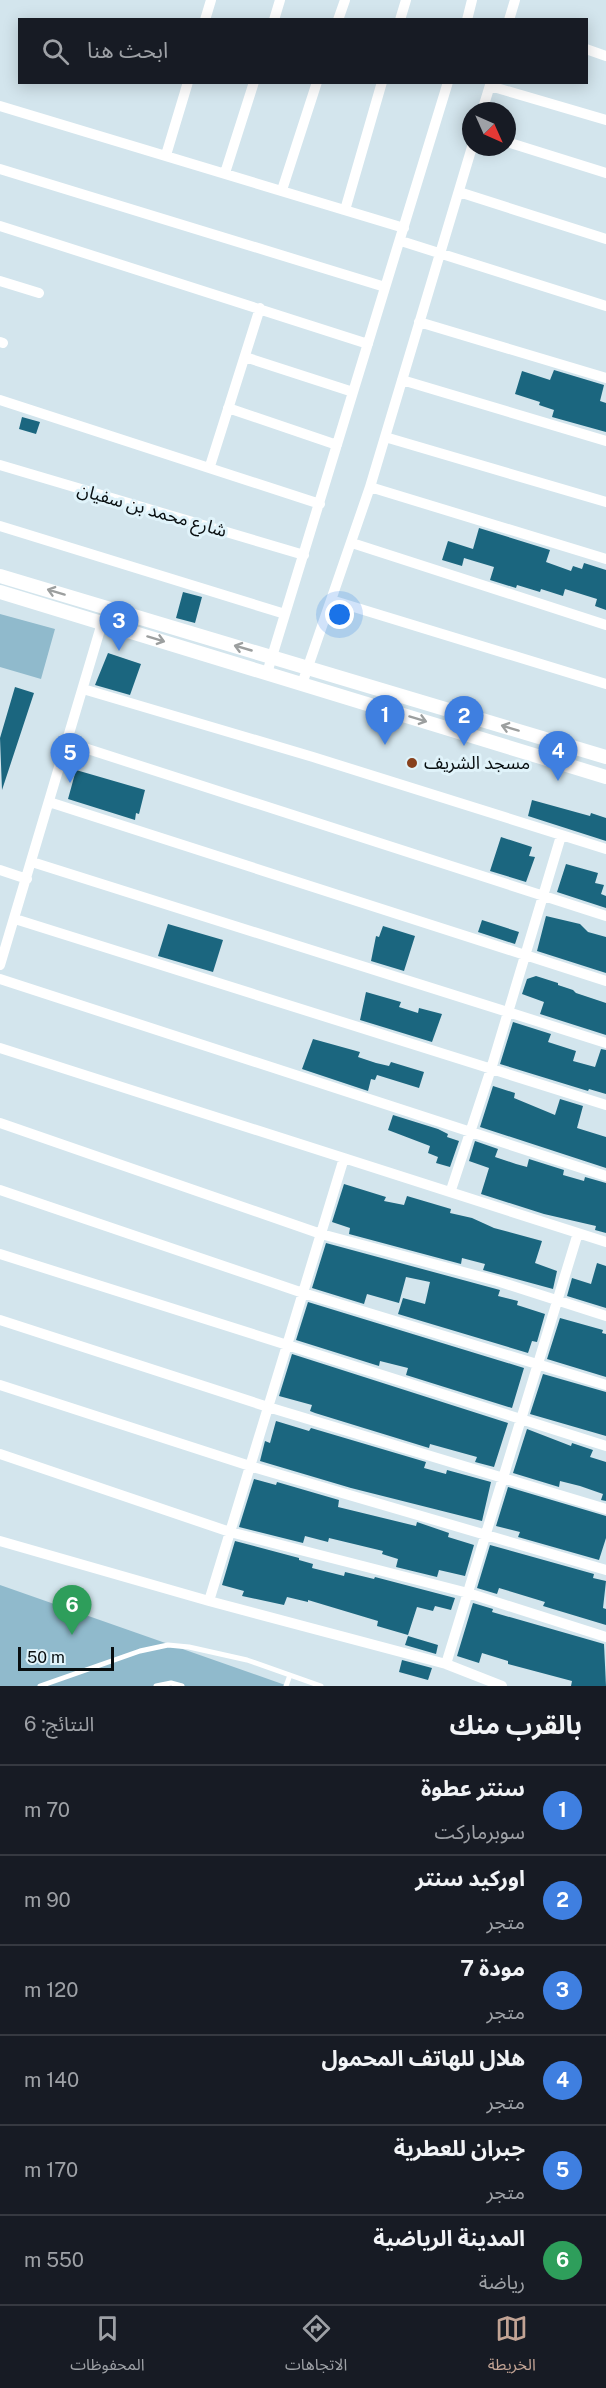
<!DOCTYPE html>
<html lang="ar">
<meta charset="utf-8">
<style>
body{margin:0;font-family:"Public Sans","Noto Sans Arabic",sans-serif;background:#242831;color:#f1f3f6;direction:rtl}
.compass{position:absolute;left:462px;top:102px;width:54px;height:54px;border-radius:50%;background:#171b24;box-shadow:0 3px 15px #0003;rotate:135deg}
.scale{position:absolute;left:18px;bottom:15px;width:96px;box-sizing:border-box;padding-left:6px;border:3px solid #080e10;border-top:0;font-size:16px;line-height:21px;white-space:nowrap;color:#080e10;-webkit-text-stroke:4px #e0f3fa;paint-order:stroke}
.you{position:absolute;left:340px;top:615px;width:21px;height:21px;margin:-15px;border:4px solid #fff;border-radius:50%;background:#1a73e8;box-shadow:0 0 0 9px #1a73e833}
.badge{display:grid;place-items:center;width:39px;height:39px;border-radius:50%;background:#c2a394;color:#fff;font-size:20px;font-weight:700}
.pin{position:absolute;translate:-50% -50px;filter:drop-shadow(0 2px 3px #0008)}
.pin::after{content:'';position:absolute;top:32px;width:21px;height:18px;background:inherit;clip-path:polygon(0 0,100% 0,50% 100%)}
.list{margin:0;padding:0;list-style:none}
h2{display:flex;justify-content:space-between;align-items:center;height:78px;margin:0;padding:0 24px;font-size:26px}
h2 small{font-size:20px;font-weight:400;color:#9ea1a6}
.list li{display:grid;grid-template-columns:39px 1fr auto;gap:18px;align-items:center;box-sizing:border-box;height:90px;padding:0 24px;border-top:2px solid #363941}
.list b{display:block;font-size:22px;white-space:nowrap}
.list p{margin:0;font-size:20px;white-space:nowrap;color:#9ea1a6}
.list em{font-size:20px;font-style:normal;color:#9ea1a6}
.icon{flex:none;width:33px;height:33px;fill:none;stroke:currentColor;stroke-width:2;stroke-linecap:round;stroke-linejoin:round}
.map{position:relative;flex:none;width:606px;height:1686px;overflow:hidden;direction:ltr}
.search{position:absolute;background:#171b24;box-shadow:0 3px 15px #0003;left:18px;right:18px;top:18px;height:66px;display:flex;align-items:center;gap:15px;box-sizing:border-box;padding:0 21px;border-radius:0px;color:#9ea1a6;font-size:22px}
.sheet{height:618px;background:#171b24}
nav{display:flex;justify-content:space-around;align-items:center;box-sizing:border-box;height:84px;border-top:2px solid #363941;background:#171b24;font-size:16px;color:#9ea1a6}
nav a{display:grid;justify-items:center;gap:3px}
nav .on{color:#c2a394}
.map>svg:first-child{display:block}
.green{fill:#90bacc}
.building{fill:#1b667f}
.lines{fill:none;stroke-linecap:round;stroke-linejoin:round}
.lane{stroke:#fff;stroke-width:5}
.street{stroke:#fff;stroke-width:10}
.secondary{stroke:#fff;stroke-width:14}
.oneway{stroke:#9c9f9f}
.poi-dot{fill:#88411d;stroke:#e0f3fa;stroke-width:2}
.labels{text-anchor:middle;stroke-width:6;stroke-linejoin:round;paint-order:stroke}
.street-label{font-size:18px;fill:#080e10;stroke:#e0f3fa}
.poi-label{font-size:18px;fill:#080e10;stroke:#e0f3fa;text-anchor:start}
</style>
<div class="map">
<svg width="606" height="1686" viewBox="0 0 606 1686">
<rect width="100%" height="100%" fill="#d3e5ed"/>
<path class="green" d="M0,614l55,15 -14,50 -41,-12z
M0,1585l288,101h-288z"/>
<path class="building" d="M554,370l50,15 -4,16 6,2v29l-54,-15 2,-7 -15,-5 1,-3 -25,-8 7,-23 28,9z
M22,417l18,5 -4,12 -17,-5z
M479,528l71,22 -4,12 25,9 2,-5 9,3 2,-6 22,7v40l-11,-4 2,-7 -32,-10 -2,7 -22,-7 -1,3 -23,-7 -1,3 -26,-8 4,-13 -30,-9 -2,8 -20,-6 6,-19 25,8z
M183,592l19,5 -7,26 -19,-5z
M108,653l33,11 -11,31 -35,-10z
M15,687l19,6 -32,97 -2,-52z
M76,770l69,20 -6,24 -3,-1 -1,7 -67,-21z
M532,800l58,16 1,-3 15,5v23l-78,-25z
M501,837l31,10 -3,9 6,1 -9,25 -36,-11z
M566,864l32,9 -3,10 9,2 -3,9 5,2v12l-49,-16z
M546,916l34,8 8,8 18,5v36l-69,-22z
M482,920l37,12 -4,12 -37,-12z
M168,924l55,16 -10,32 -55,-16z
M383,926l32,10 -11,35 -33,-10 5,-25 3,1z
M536,976l22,7v2l15,5 3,3 30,10v32l-66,-21 4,-12 -22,-8 5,-15z
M366,992l35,10 -2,5 19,6 1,-5 23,6 -10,28 -72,-22z
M513,1022l38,12 -3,8 28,9 -3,10 22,6 6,-18 5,1v44l-17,-5 -1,2 -88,-27z
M313,1039l47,13 -2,5 18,6 13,3 2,-4 33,10 -5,16 -42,-13 -2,5 -4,-1 -3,12 -66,-22z
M493,1086l22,7 -1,5 41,17 5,-16 23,7 -6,22 29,9v31l-126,-41z
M393,1115l45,14 10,5 -1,3 12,4 -9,26 -14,-4 2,-6 -10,-4 2,-7 -42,-16z
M475,1141l23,8 -3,8 21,7 11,3 2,-8 35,11 -1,5 21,6 1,-4 21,6v50l-11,-3 1,-4 -52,-12 -63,-20 8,-26 -20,-7z
M344,1184l42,13 -2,4 20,4 3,-9 44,13 -1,4 22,5 22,10 48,13 -7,22 22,8 -4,18 -70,-19 2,-6 -23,-6 -1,6 -112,-30 1,-6 -18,-6z
M326,1243l174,47 -2,6 20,5 -1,4 28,9 -8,28 -5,-1 -4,12 -130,-39 5,-16 22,6 5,-22 -24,-5 -7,26 -32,-9 -3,10 -52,-16z
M597,1263l9,3v42l-39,-12 5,-18 19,6z
M308,1302l216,66 -12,40 -106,-33 2,-7 -28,-7 -1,5 -83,-26z
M560,1318l43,12 -1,3 4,1v43l-59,-18z
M292,1354l216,69 -14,44 -19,-5 2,-5 -47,-13 -1,4 -114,-35 -5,-2 2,-6 -33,-9z
M543,1374l63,18v44l-76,-22z
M276,1421l33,10 2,-3 115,34 -2,6 22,6 1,-4 44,12 -9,39 -131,-33 -91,-27 5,-20 5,2z
M527,1429l44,17 1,-3 21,7 -3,7 16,5v39l-5,-1 2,-6 -23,-8 -20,-5 -1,6 -46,-14z
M254,1479l22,6 1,-3 62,18 -1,7 78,19 1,-4 32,11 -1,4 26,8 -9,31 -26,-6 -2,7 -41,-10 2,-8 -16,-5 1,-3 -54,-13 -1,4 -23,-6 -2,7 -64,-16z
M508,1487l98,29v22l-7,22 -81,-23 2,-5 -24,-6z
M235,1541l64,17v2l14,4 -1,4 32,8 1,-4 29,7 1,-2 80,21 -4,12 -16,-4 -2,5 -16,-4 -9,28 -31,-9 1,-5 -70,-21v2l-21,-5 -3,8 -42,-9 2,-5 -22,-6z
M490,1545l104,29 -1,4 13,3 -3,27 3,1v16l-63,-19 2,-4 -46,-14 -2,6 -20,-6z
M473,1603l20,6 -1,3 112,32 2,42h-35l1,-5 -64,-17v-3l-26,-8 -3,10 -22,-7z
M408,1636l30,9 -2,9 -31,-9z
M402,1660l30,8 -4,12 -29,-8z"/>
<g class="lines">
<path class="lane" d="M40,1686l100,-35 28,-6 21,2 58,13 74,26
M156,1686l15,-3 11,3
M286,1686l4,-11"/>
<path class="street" d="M205,20l6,-20
M274,20l6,-20
M338,20l7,-20
M400,20l6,-20
M467,20l5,-20
M509,20l6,-20
M586,49l20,7
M490,86l116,34
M0,106l404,122
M482,111l9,-29
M507,142l99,31
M166,155l22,-73
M0,169l385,118
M225,173l29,-91
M282,190l35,-108
M459,192l147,47
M345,210l37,-128
M0,226l368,118
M401,241l205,65
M0,281l39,12
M419,322l187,56
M0,342l3,1
M245,357l108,35
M402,380l204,61
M0,400l320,104
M228,408l109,37
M385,437l221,65
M0,465l304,90
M210,466l50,-158
M370,487l236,72
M0,526l285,88
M352,543l254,82
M331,600l275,84
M267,673l181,-591
M302,684l68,-197 102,-340
M83,689l230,68 293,92
M66,742l540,174
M49,802l557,179
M32,862l574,181
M0,870l27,9
M15,919l591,186
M0,965l102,-342
M0,979l606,197
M0,1048l606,194
M0,1123l321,111 176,47 109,35
M0,1190l303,103 303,92
M451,1190l40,-121 70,-233
M0,1254l606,192
M0,1320l268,87 338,102
M0,1385l250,81 356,104
M0,1454l230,78 238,61 138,44
M0,1541l209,60 237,63 56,22
M209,1601l135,-443
M446,1664l132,-431"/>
<path class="secondary" d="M0,576l606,181
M0,592l606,185"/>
</g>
<defs><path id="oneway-shaft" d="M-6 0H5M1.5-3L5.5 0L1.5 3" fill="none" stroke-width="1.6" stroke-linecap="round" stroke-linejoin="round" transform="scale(1.5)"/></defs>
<g class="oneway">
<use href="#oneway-shaft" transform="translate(56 592) rotate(-163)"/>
<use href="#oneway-shaft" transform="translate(156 639) rotate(17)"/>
<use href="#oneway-shaft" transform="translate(243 648) rotate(-164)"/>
<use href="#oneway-shaft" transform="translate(418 719) rotate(17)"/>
<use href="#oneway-shaft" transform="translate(510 728) rotate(-163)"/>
</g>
<circle class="poi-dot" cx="412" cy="763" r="6"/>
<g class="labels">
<g class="street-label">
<text transform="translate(152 510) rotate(16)" y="6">شارع محمد بن سفيان</text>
</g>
<g class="poi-label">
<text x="424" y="769">مسجد الشريف</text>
</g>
</g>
</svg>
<svg class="compass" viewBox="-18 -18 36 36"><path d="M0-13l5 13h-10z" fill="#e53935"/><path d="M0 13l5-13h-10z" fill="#9ea1a6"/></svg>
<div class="scale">50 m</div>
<div class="you"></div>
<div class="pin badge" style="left:385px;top:745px;background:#3f7fe0">1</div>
<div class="pin badge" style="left:464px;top:746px;background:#3f7fe0">2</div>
<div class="pin badge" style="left:119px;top:651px;background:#3f7fe0">3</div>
<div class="pin badge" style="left:558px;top:781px;background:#3f7fe0">4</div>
<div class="pin badge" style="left:70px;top:783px;background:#3f7fe0">5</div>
<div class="pin badge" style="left:72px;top:1635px;background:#2e9e5b">6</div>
<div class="search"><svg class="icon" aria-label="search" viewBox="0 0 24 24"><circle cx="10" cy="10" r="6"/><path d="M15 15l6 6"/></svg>ابحث هنا</div>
</div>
<section class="sheet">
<h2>بالقرب منك<small>النتائج: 6</small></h2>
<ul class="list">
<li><span class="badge" style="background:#3f7fe0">1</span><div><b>سنتر عطوة</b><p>سوبرماركت</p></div><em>70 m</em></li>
<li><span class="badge" style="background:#3f7fe0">2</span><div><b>اوركيد سنتر</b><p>متجر</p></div><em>90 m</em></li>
<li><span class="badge" style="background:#3f7fe0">3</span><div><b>مودة 7</b><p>متجر</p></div><em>120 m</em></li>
<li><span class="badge" style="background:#3f7fe0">4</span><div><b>هلال للهاتف المحمول</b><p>متجر</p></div><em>140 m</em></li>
<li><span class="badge" style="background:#3f7fe0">5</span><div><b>جبران للعطرية</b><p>متجر</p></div><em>170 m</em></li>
<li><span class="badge" style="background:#2e9e5b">6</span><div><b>المدينة الرياضية</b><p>رياضة</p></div><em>550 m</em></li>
</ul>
</section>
<nav>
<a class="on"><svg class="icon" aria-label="map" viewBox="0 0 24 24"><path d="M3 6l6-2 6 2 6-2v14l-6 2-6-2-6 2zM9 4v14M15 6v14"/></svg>الخريطة</a>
<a><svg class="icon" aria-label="directions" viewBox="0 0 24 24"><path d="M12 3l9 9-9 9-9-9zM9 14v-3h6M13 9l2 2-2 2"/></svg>الاتجاهات</a>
<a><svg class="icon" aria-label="saved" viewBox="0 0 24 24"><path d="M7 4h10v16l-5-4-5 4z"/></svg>المحفوظات</a>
</nav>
